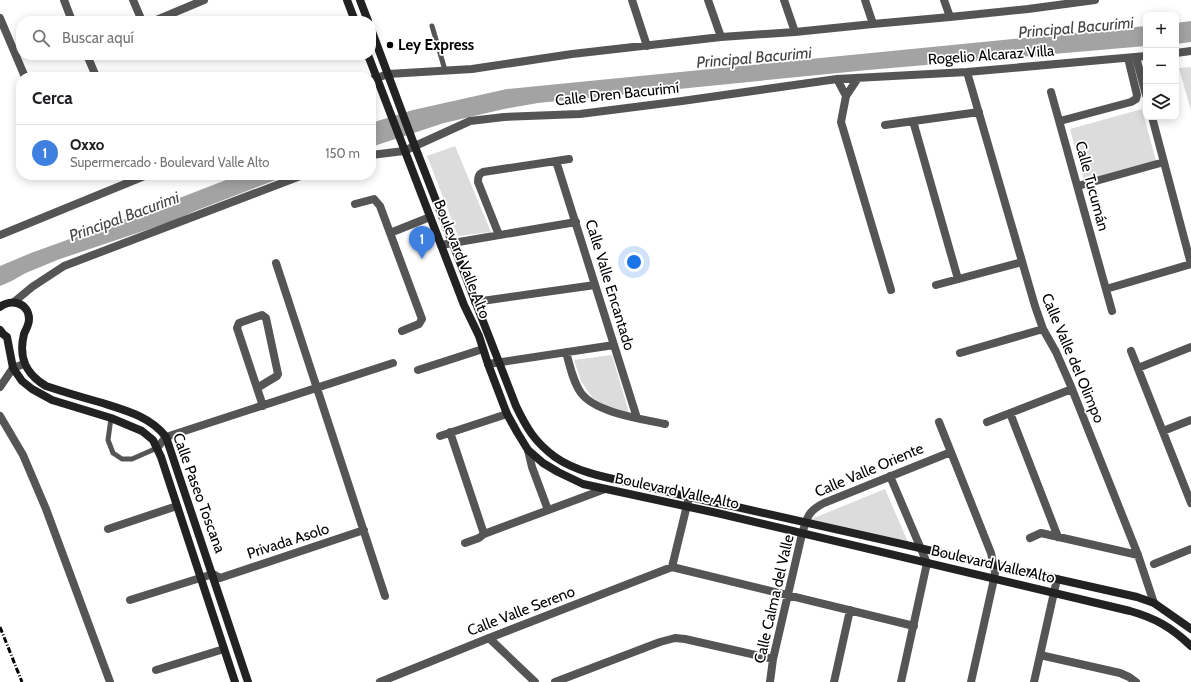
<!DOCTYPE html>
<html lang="es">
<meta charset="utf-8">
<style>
body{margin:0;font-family:Cabin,sans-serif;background:#f6f6f6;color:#202124}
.controls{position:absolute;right:12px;top:12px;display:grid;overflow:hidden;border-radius:8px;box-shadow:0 2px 10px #0003}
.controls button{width:36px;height:36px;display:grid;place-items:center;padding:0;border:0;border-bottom:1px solid #e0e0e0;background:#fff;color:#202124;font:20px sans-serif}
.you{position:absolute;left:634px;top:262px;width:14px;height:14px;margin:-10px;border:3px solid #fff;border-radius:50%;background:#1a73e8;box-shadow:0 0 0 6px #1a73e833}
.badge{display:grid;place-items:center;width:26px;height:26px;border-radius:50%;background:#000;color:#fff;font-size:13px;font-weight:700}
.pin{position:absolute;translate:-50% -33px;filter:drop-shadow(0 1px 2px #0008)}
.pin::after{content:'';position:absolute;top:21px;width:14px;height:12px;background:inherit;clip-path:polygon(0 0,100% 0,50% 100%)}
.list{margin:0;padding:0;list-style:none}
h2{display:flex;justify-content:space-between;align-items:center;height:52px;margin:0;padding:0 16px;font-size:17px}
h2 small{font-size:13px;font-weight:400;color:#757577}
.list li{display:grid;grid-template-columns:26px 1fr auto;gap:12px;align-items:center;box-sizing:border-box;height:56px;padding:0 16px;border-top:1px solid #e0e0e0}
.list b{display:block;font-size:15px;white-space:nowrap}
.list p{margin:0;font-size:13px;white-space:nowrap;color:#757577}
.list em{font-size:13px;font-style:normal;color:#757577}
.icon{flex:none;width:22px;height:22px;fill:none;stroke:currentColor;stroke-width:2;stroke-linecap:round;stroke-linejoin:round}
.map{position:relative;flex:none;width:1191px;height:682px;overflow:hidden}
.search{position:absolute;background:#fff;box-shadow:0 2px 10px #0003;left:16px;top:16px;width:360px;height:44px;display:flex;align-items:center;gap:10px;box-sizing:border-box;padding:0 14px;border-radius:16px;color:#757577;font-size:15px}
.panel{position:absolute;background:#fff;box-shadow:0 2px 10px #0003;left:16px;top:72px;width:360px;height:108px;border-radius:16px}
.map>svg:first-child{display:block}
.green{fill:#dcdcdc}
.water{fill:#a3a3a3}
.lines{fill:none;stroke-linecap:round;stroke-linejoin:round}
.lane{stroke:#555;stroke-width:5}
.street{stroke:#555;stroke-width:8}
.secondary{stroke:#222;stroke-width:8}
.rail{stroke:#000;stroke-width:3;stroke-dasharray:6 2 1 2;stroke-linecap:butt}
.poi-dot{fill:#000;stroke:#fff;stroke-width:1.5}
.labels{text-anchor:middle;stroke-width:3.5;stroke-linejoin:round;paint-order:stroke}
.poi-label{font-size:15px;font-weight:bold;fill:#000;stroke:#fff;text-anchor:start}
.street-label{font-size:15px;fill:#000;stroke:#fff}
.water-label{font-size:16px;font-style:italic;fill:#444;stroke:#fff}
</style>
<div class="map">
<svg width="1191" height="682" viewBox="0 0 1191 682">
<rect width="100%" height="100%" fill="#fff"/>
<path class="green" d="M1191,67v44l-12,-43z
M1142,109l14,52 -72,20 -14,-52z
M455,146l36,86 -33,4 -31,-80z
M612,355l17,58 -21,-5 -16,-11 -11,-16 -7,-21z
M885,489l23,53 -99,-22z"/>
<path class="water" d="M1191,21v21l-15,2v-21z
M1146,26v20l-278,24 -330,33 -34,6 -60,14 -73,24v-24l42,-13 94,-21z
M239,175h55l-13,3 -86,33 -22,10 -116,39c-9,4 -19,8 -29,12 -10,5 -17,10 -28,14v-20l31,-13 94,-34z"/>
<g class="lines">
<path class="lane" d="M432,26l13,44
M111,418l-3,22 5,13 9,6h10l25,-11"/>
<path class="street" d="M64,0l8,21
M133,0l9,21
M632,0l15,46
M708,0l13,37
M784,0l11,32
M865,0l8,24
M944,0l6,17
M0,18l25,59
M154,21l50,-21
M1176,53l15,-2
M87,55l8,19
M1136,57l10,38
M967,72l68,234 8,23 13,23 14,32 68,171 16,48
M837,79l9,17 -5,26 50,168
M371,80l17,-6 84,-5 100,-15 149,-17 74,-5 78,-8 77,-7 78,-8 67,-9
M1051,92l61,219
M846,96l12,-18
M1152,117l39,147
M913,121l45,158
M1060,121l71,-19 5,-3 1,-4 -9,-37
M885,125l94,-13
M371,155l33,-4 66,-30 34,-4 76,-3 102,-13 155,-22 130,-7 179,-16
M556,161l81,257
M1078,186l86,-24
M355,204l19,-5 6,7 42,113 -3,5 -17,7
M390,233l40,-16
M0,235l147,-60
M499,235l-21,-53c0,-6 1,-8 5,-10l86,-13
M441,245l135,-23
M276,263l109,333
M936,285l86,-23
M1106,289l85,-25
M14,302l18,-15 32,-21 239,-91
M475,302l120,-17
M1131,351l60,152
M566,352c4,14 7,30 15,41 15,20 61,26 84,31
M960,353l83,-24
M488,364l126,-19
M1138,368l53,-21
M418,370l65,-21
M0,387l13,-19 11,-4
M257,388l20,-12 1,-2 -12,-56 -4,-3 -3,1 -20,7 -2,5 26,78
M1010,413l48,124
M0,416l23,39 23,54 64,173
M939,422l52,131 4,19 -1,7 -23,103
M987,422l85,-33
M1163,431l28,-11
M450,432l34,102
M440,436l67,-22
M157,448l9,-11 227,-74
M528,450l4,17 16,43
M890,476l37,87 -26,119
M108,529l69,-23
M1030,538l11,-5 97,22
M465,543l14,-5 5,-4 121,-45
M1154,564l37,-15
M672,567l17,-70
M130,600l83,-26 7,4 144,-48
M489,638l46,44
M1040,655l80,18 9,4 7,5
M156,670l68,-21
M380,682l109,-44 183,-71 242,59
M555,682l105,-40 15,-4 10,1 88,20
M770,682l3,-23 29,-125c5,-17 6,-23 22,-31l127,-51
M834,682l16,-72
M1034,682l23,-103"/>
<path class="secondary" d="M347,0l8,21
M360,0l8,21
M371,29l41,110 104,267c11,23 19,36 39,51 23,16 54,21 81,27 33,8 67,17 101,23l400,90 17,6 37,26
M368,55l73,190 23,60 15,31 9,28 19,50 10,18 11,18 15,13 15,9 25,12 134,29 413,98c25,7 41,16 61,35
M0,307c11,-9 29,-4 29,12 0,6 -3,10 -5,15 -6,24 2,40 22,52 18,6 35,11 53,16 25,8 51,14 67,35l82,245
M0,330l3,4 4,3 6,31 9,13 10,8 20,11 59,18 31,13 11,9 8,17 74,225"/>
<path class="rail" d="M0,627l22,55"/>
</g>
<circle class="poi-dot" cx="390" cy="45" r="4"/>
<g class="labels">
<g class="poi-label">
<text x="398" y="50">Ley Express</text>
</g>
<g class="street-label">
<text transform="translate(991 55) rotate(-4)" y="5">Rogelio Alcaraz Villa</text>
<text transform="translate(617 94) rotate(-6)" y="5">Calle Dren Bacurimí</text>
<text transform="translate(1092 186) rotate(75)" y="5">Calle Tucumán</text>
<text transform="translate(462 259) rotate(68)" y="5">Boulevard Valle Alto</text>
<text transform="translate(610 285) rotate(73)" y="5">Calle Valle Encantado</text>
<text transform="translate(1073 358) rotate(67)" y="5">Calle Valle del Olimpo</text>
<text transform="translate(869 470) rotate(-23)" y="5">Calle Valle Oriente</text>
<text transform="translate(677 491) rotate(12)" y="5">Boulevard Valle Alto</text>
<text transform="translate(199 493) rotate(70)" y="5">Calle Paseo Toscana</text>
<text transform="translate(288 541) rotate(-18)" y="5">Privada Asolo</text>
<text transform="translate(993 564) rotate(13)" y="5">Boulevard Valle Alto</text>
<text transform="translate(774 599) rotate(-77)" y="5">Calle Calma del Valle</text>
<text transform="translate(521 611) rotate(-21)" y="5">Calle Valle Sereno</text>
</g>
<g class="water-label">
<text transform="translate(1076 27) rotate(-5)" y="6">Principal Bacurimi</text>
<text transform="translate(754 57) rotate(-5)" y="6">Principal Bacurimi</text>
<text transform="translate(124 216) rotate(-20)" y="6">Principal Bacurimi</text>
</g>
</g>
</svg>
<div class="controls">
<button>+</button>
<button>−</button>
<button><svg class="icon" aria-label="layers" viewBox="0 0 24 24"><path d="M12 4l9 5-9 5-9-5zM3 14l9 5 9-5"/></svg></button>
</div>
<div class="you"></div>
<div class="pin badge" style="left:422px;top:259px;background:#3f7fe0">1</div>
<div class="search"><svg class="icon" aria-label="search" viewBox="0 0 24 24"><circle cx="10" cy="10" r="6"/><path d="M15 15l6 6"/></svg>Buscar aquí</div>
<section class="panel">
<h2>Cerca<small></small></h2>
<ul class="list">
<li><span class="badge" style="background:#3f7fe0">1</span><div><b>Oxxo</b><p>Supermercado · Boulevard Valle Alto</p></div><em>150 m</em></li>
</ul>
</section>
</div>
